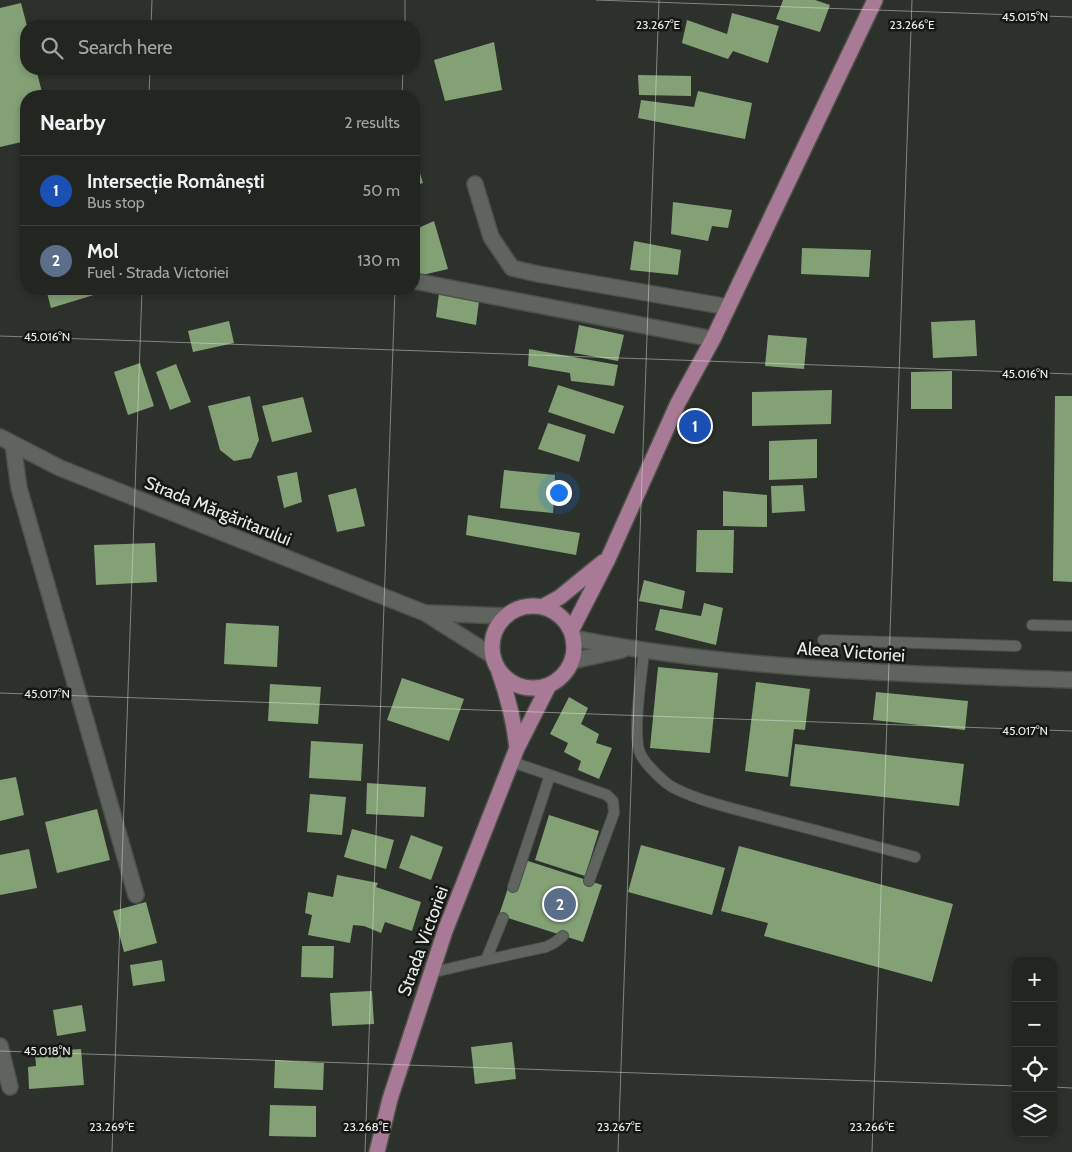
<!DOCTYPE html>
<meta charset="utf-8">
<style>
body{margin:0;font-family:Cabin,sans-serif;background:#2e312d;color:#f1f3f6}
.controls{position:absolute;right:15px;bottom:15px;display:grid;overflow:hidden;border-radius:10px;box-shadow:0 2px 8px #0003}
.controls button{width:45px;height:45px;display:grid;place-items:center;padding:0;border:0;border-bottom:1px solid #3f423e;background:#222520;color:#f1f3f6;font:25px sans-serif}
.you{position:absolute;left:558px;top:492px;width:18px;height:18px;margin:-12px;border:4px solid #fff;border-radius:50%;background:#1a73e8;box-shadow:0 0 0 8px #1a73e833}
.badge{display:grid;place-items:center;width:32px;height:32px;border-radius:50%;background:#f690d1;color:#fff;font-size:16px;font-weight:700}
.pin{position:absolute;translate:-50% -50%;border:2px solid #fff;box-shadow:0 1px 5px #0006}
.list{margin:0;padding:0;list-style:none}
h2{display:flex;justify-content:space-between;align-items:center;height:65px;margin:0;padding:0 20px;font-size:21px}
h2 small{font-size:16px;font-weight:400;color:#a2a5a5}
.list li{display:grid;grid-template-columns:32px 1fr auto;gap:15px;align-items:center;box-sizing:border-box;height:70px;padding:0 20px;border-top:1px solid #3f423e}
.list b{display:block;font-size:19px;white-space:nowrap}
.list p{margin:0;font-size:16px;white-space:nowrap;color:#a2a5a5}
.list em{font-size:16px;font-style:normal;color:#a2a5a5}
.icon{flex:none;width:28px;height:28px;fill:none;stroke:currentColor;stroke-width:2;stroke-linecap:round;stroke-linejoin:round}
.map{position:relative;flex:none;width:1072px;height:1152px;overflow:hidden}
.search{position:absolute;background:#222520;box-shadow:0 2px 8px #0003;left:20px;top:20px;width:400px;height:55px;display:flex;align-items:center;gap:12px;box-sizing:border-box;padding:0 18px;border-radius:20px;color:#a2a5a5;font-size:19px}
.panel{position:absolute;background:#222520;box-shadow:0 2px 8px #0003;left:20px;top:90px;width:400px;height:205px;border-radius:20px}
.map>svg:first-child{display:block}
.building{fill:#84a176}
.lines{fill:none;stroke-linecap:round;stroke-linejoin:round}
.lane-casing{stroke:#4c504a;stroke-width:12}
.street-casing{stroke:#4c504a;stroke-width:18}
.secondary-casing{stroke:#4c504a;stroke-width:18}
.primary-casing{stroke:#4c504a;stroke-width:18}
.lane{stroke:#60645e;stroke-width:10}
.street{stroke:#60645e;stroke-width:15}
.secondary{stroke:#60645e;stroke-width:15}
.primary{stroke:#a97a96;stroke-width:15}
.ticks{fill:none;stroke:#e9ebe7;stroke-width:1;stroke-opacity:0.45}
.labels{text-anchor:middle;stroke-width:5;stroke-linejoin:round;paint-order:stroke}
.street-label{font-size:18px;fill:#e9ebe7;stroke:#161815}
.ticks-label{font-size:12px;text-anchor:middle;fill:#e9ebe7;stroke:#161815;stroke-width:5;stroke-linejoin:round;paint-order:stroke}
</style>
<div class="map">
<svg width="1072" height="1152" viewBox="0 0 1072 1152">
<rect width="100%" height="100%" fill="#2d312b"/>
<path class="building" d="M783,0h32l15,5 -10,27 -44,-13z
M21,3l6,23 -1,43h10l7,27h-17v45l-26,6v-139z
M732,13l47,13 -11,37 -35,-12 -5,8 -46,-16 5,-23 40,14z
M494,42l8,48 -57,11 -11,-41z
M638,75l53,1v20l-52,-1z
M698,91l54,12 -7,36 -107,-21 3,-18 53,7z
M414,154l9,29 -9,3z
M673,202l59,8 -4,18 -16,-2 -4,15 -37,-7z
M434,221l14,48 -34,8v-47z
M634,241l47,9 -3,25 -48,-5z
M802,248l69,2 -2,27 -68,-3z
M46,289h49l2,5 -46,14z
M439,293l40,8 -3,24 -40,-8z
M975,320l2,36 -44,2 -2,-36z
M229,321l5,22 -41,9 -5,-21z
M579,325l45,10 -6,26 -44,-8z
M768,335l39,3 -3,31 -39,-3z
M529,349l89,16 -4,21 -43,-5 -1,-8 -42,-7z
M140,363l14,43 -26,9 -14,-43z
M176,364l15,38 -21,8 -14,-38z
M952,371v38h-41v-37z
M558,385l66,21 -10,28 -66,-22z
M832,390l-1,34 -79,2v-34z
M250,396l9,44 -8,18 -17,3 -14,-11 -12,-44z
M1055,396h17v186l-19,-1z
M303,397l9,35 -40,10 -10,-36z
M548,423l38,12 -7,27 -41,-13z
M817,439v39l-48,2v-39z
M504,470l51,5 -2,38 -53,-5z
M297,472l5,30 -18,6 -7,-32z
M803,485l2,26 -33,2 -1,-27z
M356,488l9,38 -28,6 -9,-37z
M723,491l44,4v32l-44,-1z
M468,515l112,18 -4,22 -110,-20z
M697,530h37l-1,43 -37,-1z
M155,543l2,39 -61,3 -2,-40z
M644,580l41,11 -3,18 -43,-8z
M704,603l19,5 -7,37 -61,-15 5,-21 41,7z
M226,623l53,3 -2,41 -53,-3z
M658,667l60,6 -8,80 -60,-5z
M402,678l62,21 -15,42 -62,-21z
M756,682l54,7 -5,41 -11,-1 -6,48 -43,-6z
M270,684l51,3 -3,37 -50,-3z
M876,692l92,9 -3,29 -92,-10z
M569,697l19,11 -7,16 18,10 -3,9 16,5 -13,31 -21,-9 3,-9 -17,-9 4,-9 -18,-9z
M311,741l52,3 -2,37 -52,-3z
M795,744l169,20 -5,42 -169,-20z
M16,777l8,38 -24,6v-41z
M367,783l59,4 -2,30 -58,-3z
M310,794l36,3 -4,38 -35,-3z
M97,809l13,51 -53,13 -12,-51z
M549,815l50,16 -14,45 -50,-16z
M352,829l42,11 -8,29 -42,-12z
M411,835l32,12 -12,33 -32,-12z
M641,845l84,23 -13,47 -84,-23z
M739,846l214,58 -21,78 -168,-46 4,-13 -47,-12z
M29,849l8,39 -37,7v-40z
M525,860l77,25 -19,57 -84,-27 10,-30z
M337,875l41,8 -2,4 45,15 -9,29 -27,-9 -4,11 -17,-7 -11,-1 -3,18 -42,-8 4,-20 -7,-2 3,-21 25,5z
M146,902l11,41 -33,9 -11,-41z
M302,946h32l-1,32 -32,-1z
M162,960l3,21 -32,5 -3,-21z
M372,991l2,33 -42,2 -2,-33z
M82,1005l4,26 -29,5 -4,-26z
M512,1042l4,37 -41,5 -4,-37z
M81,1049l3,36 -55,4 -1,-22 8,-1 -1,-14z
M275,1060l49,3 -1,27 -49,-2z
M270,1105l46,1v31l-47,-1z"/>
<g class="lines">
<g class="lane-casing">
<path id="lane" d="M1032,625l40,1
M823,640l193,6
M644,651c-2,22 -12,83 -4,102 4,10 24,30 34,35 30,15 65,22 98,31 47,12 95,25 143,38
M512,762l38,13 -37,112
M550,775l57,20 6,6 1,12 -25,68
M486,960l60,-13 8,-4 9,-7
M430,973l56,-13 17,-42"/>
</g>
<g class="street-casing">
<path id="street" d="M475,184l16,53 21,31 26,6 190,33
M414,281l299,58
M13,445l6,43 117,407
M0,1046l10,41"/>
</g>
<g class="secondary-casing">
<path id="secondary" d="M0,437l60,31 365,145 68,43
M427,613l79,3
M573,638c164,32 332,36 499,42
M572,661l50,-11"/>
</g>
<g class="primary-casing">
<path id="primary" d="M492 647a41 41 0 1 1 82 0a41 41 0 1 1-82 0Z
M542,607l18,-10 43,-35
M571,631l37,-72 70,-156 35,-64 162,-339
M499,672c9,25 15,49 18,76
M377,1152l13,-53 55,-168 72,-183 32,-63"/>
</g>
<use href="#lane" class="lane"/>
<use href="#street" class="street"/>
<use href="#secondary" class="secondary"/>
<use href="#primary" class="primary"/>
</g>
<path class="ticks" d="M596,0l476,17M151,26l1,-26M405,26v-26M149,96l1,-27M402,96l1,-27M0,336l1072,38M0,693l1072,38M0,1051l1016,35M1053,1087l19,1M112,1152l30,-863M365,1152l30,-863M618,1152l41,-1152M872,1152l40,-1152"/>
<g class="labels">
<g class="street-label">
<text transform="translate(218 511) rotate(22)" y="6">Strada Mărgăritarului</text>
<text transform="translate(851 652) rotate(4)" y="6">Aleea Victoriei</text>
<text transform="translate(423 941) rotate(-70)" y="6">Strada Victoriei</text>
</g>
</g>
<g class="ticks-label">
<text x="1025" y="21">45.015°N</text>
<text x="658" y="29">23.267°E</text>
<text x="912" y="29">23.266°E</text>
<text x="47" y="341">45.016°N</text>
<text x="1025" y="378">45.016°N</text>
<text x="47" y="698">45.017°N</text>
<text x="1025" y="735">45.017°N</text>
<text x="47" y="1055">45.018°N</text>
<text x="112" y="1131">23.269°E</text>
<text x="366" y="1131">23.268°E</text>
<text x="619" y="1131">23.267°E</text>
<text x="872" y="1131">23.266°E</text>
</g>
</svg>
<div class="controls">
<button>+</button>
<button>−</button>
<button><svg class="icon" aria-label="locate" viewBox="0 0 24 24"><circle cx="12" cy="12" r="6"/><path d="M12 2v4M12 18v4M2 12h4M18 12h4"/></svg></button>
<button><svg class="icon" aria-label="layers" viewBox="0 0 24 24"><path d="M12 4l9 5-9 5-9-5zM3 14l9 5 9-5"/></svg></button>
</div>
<div class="you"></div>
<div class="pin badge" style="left:695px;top:426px;background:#1a4fb4">1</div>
<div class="pin badge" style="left:560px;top:904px;background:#5c6f8a">2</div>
<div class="search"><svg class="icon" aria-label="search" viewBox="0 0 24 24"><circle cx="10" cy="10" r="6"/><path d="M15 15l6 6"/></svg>Search here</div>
<section class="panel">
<h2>Nearby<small>2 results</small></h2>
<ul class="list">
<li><span class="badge" style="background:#1a4fb4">1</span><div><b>Intersecție Românești</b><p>Bus stop</p></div><em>50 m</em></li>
<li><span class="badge" style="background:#5c6f8a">2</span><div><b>Mol</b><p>Fuel · Strada Victoriei</p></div><em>130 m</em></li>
</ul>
</section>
</div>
